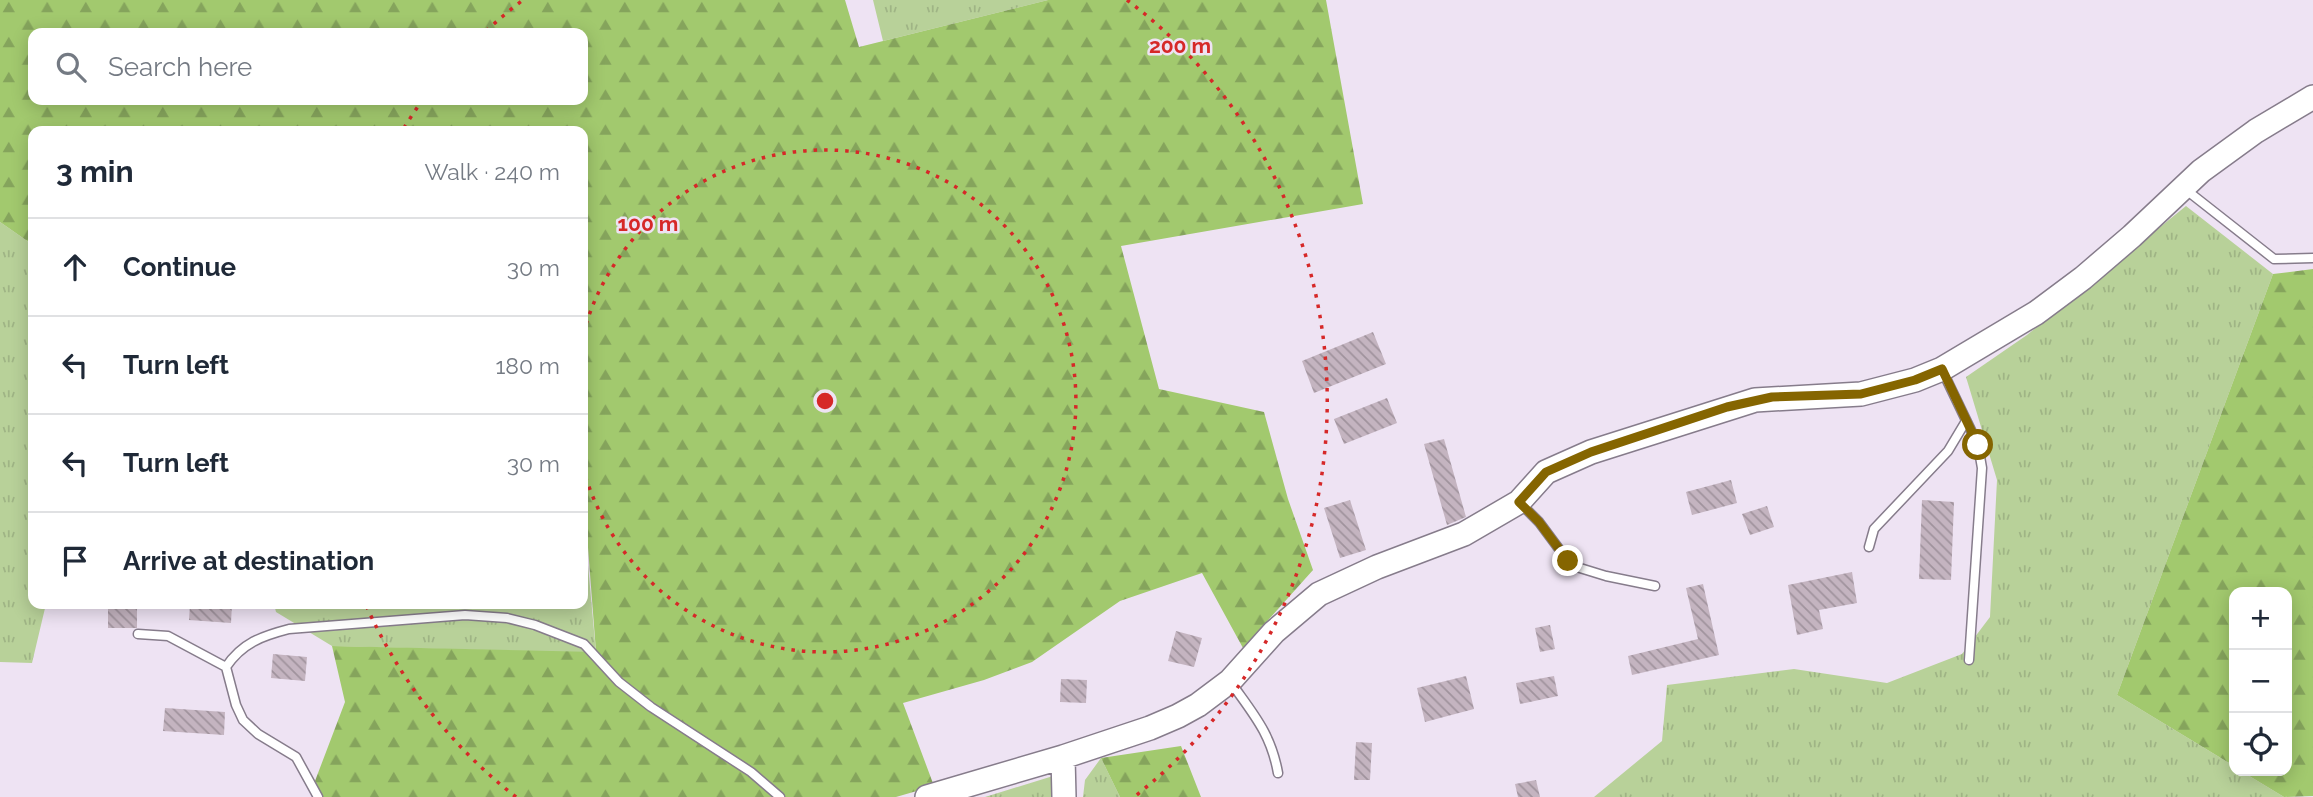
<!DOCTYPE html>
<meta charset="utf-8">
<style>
body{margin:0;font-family:Raleway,sans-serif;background:#f2f2f3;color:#1f2937}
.controls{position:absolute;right:21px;bottom:21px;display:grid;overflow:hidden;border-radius:14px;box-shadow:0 4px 18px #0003}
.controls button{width:63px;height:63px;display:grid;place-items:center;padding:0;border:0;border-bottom:2px solid #e0e1e3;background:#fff;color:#1f2937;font:35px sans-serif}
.stop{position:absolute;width:21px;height:21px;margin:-16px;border:5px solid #856500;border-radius:50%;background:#fff}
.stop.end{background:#856500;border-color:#fff;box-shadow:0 2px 7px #0008}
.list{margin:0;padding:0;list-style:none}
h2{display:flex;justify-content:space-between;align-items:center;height:91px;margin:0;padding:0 28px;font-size:30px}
h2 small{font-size:23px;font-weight:400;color:#747a83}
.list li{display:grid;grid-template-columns:46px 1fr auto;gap:21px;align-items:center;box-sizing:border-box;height:98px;padding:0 28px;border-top:2px solid #e0e1e3}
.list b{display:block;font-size:26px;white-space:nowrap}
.list em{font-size:23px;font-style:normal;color:#747a83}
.icon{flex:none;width:38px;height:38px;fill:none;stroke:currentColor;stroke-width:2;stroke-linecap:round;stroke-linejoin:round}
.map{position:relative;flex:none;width:2313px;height:797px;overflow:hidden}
.search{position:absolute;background:#fff;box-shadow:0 4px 18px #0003;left:28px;top:28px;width:560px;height:77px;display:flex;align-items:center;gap:18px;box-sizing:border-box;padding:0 24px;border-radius:14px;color:#747a83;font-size:26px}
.panel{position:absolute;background:#fff;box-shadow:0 4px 18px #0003;left:28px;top:126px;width:560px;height:483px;border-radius:14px}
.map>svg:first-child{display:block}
.grass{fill:url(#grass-tufts)}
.forest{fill:url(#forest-firs);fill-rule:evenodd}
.building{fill:url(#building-back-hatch)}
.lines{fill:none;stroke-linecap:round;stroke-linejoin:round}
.lane-casing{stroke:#867c8b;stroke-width:11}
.secondary-casing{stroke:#867c8b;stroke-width:26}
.lane{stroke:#fff;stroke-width:8}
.secondary{stroke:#fff;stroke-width:23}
.route{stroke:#856500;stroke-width:9}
.ring{fill:none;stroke:#d62828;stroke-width:3.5;stroke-dasharray:3.5 7}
.centre{fill:#d62828;stroke:#eee3f3;stroke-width:3.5}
.ring-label{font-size:21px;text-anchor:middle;font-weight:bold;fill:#d62828;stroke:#eee3f3;stroke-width:5;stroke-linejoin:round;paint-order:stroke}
</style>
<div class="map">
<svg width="2313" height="797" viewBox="0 0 2313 797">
<defs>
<pattern id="grass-tufts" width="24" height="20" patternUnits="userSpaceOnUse" patternTransform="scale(1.75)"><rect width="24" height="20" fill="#b8d199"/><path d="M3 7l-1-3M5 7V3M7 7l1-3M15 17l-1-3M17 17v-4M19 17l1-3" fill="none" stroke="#9fb485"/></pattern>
<pattern id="forest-firs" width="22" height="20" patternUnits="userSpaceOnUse" patternTransform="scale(1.75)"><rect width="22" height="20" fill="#a2c96e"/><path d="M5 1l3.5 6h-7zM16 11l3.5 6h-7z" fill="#85a45c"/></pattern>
<pattern id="building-back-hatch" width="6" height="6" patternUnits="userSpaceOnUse" patternTransform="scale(1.75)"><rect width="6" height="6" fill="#c4b4c0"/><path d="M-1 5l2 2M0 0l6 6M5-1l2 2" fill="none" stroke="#a0939d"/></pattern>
</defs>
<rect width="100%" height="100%" fill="#eee3f3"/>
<path class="grass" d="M873,0h175l-165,41z
M2186,206l87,68 -156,421 117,71v5h7l43,26h-690l68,-56 5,-56 127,-16 93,14 75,-29 28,-37 7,-137 -31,-103 61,-42z
M0,222l33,23v359h13l-14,59 -32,-1z
M583,510l13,143 -264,-7 -56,-34 -2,-8h309z
M1101,758l19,39h-37l2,-17z
M1053,776l-2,21h-66z"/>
<path class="forest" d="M0,0h845l14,47 189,-47h278l37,204 -242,42 38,143 105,23 24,87 25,71 -70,78 -41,-75 -82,28 -88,61 -48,18 -81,23 31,83 -38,11h-573l-8,-16 30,-79 -13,-56 264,6 -13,-170v-351h-550v114l-33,-23zM33,33h550v67h-550z
M2313,269v527l-29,1 -43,-26h46v-179h-53v174l-117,-71 156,-421z
M1181,746l20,51h-81l-19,-39z"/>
<path class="building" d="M1373,332l13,32 -72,29 -12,-32z
M1387,398l10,25 -53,21 -10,-25z
M1444,439l22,78 -19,8 -23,-81z
M1731,480l6,23 -45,12 -6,-23z
M1350,500l16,50 -26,8 -16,-50z
M1922,500l32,2 -3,78 -32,-1z
M1767,506l7,21 -24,8 -8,-21z
M1852,572l5,31 -38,7 4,19 -26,6 -9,-50z
M1703,584l16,71 -87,20 -4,-19 70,-17 -12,-51z
M108,604h29v24h-29z
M190,604h42l-1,19 -42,-3z
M1550,625l5,24 -15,3 -5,-24z
M1176,631l26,7 -8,29 -26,-6z
M273,654l34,3 -2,24 -34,-3z
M1466,676l8,33 -49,13 -8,-34z
M1554,676l4,20 -38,8 -4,-21z
M1061,679l26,1 -1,23 -26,-1z
M165,708l60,4 -1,23 -61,-4z
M1356,742l16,1 -2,37h-16z
M1536,780l4,17h-22l-3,-13z"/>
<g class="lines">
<g class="lane-casing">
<path id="lane" d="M2185,189l89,70 39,-1
M1943,372l35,73 4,23 -13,192
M1521,504l18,18 29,39 12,7 26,8 49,10
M1869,547l5,-18 74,-78 18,-30
M138,634l30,2 58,31
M1232,684c22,31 39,50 46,89
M318,797l-22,-40 -38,-23 -15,-14 -7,-15 -10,-38c16,-24 36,-31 63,-38l176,-14 42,3 28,7 49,19 35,38 32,25 100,65 29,25"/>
</g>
<g class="secondary-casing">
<path id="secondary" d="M1063,757l1,40
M927,797l136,-40 87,-29 28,-12 20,-11 32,-24 44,-49 45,-38 58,-27 87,-33 55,-32 27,-30 45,-20 164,-52 106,-6 54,-14 27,-11 94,-56 47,-35 49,-42 69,-65 55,-40 57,-34"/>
</g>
<use href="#lane" class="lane"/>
<use href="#secondary" class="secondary"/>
</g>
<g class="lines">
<path class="route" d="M1568,561l-29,-39 -20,-20 27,-30 45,-20 136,-45 45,-10 89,-3 54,-14 27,-11 36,76"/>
</g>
<g class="ring">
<path d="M583 334A251 251 0 1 1 583 468"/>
<path d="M516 797A502 502 0 0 1 366 605M404 128A502 502 0 0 1 421 102M486 31A502 502 0 0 1 523 0M1127 0A502 502 0 0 1 1134 797"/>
</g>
<circle cx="825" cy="401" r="10" class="centre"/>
<g class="ring-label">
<text x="1180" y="53">200 m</text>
<text x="648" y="231">100 m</text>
</g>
</svg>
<div class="controls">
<button>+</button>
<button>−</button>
<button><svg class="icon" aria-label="locate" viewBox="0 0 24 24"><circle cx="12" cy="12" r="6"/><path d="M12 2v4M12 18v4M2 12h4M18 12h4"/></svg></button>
</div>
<div class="stop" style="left:1978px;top:445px"></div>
<div class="stop end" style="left:1568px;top:561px"></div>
<div class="search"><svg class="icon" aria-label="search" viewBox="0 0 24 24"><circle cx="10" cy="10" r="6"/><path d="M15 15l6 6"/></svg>Search here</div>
<section class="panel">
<h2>3 min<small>Walk · 240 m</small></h2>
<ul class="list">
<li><svg class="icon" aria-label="ahead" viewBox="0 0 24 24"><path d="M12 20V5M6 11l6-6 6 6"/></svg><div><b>Continue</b></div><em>30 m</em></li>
<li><svg class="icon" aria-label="left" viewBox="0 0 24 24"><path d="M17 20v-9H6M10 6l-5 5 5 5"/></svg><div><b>Turn left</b></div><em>180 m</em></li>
<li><svg class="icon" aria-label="left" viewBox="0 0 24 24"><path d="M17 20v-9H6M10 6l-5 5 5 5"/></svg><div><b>Turn left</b></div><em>30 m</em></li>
<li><svg class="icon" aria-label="arrive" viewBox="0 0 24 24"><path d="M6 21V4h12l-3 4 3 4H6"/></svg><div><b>Arrive at destination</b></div></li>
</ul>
</section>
</div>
